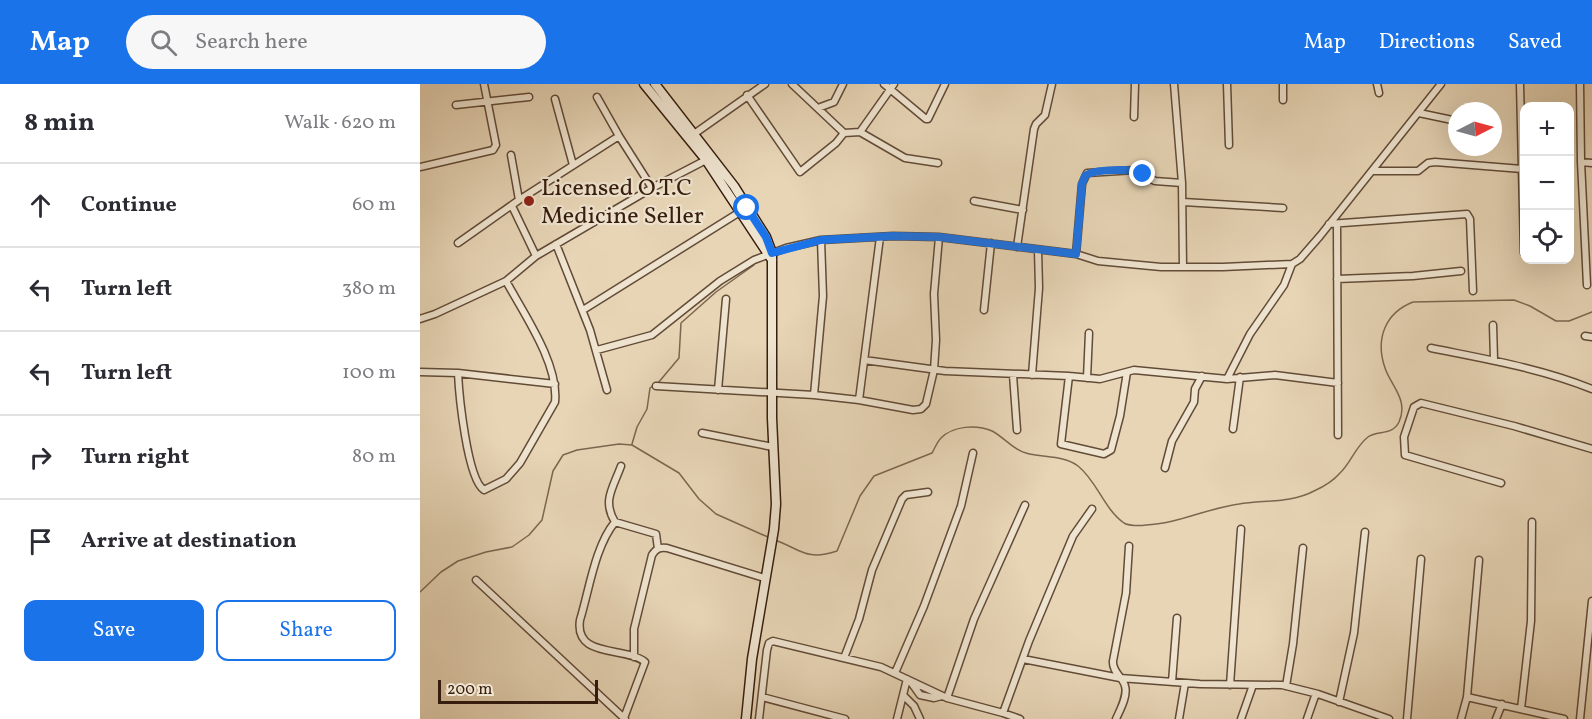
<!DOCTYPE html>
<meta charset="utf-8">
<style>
body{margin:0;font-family:Vollkorn,serif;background:#f7f7f7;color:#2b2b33}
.controls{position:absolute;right:18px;top:18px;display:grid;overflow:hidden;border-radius:12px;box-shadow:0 6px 24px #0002}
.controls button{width:54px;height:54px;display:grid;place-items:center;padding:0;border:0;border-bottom:2px solid #e1e1e2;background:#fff;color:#2b2b33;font:30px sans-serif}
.compass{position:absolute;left:1028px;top:18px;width:54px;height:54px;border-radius:50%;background:#fff;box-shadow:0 6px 24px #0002;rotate:84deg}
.scale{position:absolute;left:18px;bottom:15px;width:160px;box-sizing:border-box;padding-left:6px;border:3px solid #361d0d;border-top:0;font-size:16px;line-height:21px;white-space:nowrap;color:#361d0d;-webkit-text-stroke:4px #efe4d0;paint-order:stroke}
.stop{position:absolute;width:18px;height:18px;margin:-14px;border:4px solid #1a73e8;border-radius:50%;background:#fff}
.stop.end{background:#1a73e8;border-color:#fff;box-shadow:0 2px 6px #0008}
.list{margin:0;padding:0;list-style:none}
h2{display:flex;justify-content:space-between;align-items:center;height:78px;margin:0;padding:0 24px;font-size:26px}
h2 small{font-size:20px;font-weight:400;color:#7c7c81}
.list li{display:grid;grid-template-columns:39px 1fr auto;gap:18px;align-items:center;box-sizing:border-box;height:84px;padding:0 24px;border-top:2px solid #e1e1e2}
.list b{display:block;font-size:22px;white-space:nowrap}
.list em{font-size:20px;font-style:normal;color:#7c7c81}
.actions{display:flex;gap:12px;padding:18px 24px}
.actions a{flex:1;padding:14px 0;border:2px solid #1a73e8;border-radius:12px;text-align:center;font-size:21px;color:#1a73e8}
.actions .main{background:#1a73e8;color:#fff}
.icon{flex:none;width:33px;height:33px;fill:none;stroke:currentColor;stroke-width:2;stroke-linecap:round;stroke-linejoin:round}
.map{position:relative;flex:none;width:1172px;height:635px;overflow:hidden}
header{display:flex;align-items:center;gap:36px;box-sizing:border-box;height:84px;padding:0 30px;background:#1a73e8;color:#fff}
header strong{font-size:28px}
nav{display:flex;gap:33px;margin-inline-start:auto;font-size:21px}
.search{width:420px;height:54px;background:#f7f7f7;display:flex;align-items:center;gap:15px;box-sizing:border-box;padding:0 21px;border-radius:33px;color:#7c7c81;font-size:22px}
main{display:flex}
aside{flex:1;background:#fff}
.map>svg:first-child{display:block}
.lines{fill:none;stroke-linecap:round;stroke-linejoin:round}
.stream{stroke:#7c6650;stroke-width:1.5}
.street-casing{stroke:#624b37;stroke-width:9}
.secondary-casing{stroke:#361d0d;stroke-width:11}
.street{stroke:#efe4d0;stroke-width:6}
.secondary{stroke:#efe4d0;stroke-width:8}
.route{stroke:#1a73e8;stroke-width:8}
.poi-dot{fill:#8f2418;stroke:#efe4d0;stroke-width:2}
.labels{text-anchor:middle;stroke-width:4.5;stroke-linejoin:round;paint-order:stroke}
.poi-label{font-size:24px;fill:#361d0d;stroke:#efe4d0;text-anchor:start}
</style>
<header>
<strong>Map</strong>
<div class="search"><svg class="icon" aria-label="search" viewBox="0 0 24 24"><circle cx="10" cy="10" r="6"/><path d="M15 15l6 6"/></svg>Search here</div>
<nav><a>Map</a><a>Directions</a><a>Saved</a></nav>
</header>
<main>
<aside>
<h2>8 min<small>Walk · 620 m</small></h2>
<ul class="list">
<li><svg class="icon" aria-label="ahead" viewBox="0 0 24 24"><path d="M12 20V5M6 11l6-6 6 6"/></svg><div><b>Continue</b></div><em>60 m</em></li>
<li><svg class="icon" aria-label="left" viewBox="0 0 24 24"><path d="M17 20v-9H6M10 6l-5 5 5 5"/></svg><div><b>Turn left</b></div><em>380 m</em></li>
<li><svg class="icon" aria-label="left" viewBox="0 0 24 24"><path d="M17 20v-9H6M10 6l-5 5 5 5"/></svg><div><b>Turn left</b></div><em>100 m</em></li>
<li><svg class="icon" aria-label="right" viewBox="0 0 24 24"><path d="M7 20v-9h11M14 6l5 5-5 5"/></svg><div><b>Turn right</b></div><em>80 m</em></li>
<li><svg class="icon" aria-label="arrive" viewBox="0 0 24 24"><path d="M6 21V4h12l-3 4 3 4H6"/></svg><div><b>Arrive at destination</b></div></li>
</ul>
<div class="actions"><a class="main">Save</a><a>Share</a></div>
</aside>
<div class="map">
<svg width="1172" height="635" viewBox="0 0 1172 635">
<rect width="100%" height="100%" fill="#e7d5b6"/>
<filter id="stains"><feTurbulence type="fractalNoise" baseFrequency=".00333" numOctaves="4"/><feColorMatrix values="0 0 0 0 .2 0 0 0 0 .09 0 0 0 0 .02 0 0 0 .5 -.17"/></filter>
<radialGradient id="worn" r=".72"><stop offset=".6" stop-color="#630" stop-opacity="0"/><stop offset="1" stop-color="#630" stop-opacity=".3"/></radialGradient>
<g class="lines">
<path class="stream" d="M238,299l21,-25 2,-35 35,-31 38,-27
M212,360l5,-17 10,-18 3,-21 4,-3
M355,456c27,10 31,21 62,11l23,-55 14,-20 58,-23c3,-5 5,-11 9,-15 12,-12 35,-14 51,-7 12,6 21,19 34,22 17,5 37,2 52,13 19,15 26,43 46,57 5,3 16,3 22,2 31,-1 62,-17 93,-21 24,-4 53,-1 75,-13 9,-4 20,-11 26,-18 11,-10 15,-26 28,-36 10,-7 24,-1 31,-15 10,-22 -8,-36 -14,-54 -10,-29 0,-55 28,-66l101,-2 16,6 26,15h13l23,-9
M0,508l21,-20 17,-11 28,-9 26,-5 17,-12 13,-15 11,-49 10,-16 14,-5 42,-6 13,1 47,28 20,26 17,15 54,24"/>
<g class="street-casing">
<path id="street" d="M464,0l42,35h2l17,-35
M754,0l8,99 1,84
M807,0l2,61
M957,0l2,9
M1100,0l4,169
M1160,0l1,78 6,123
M327,11l53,77 36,-29 8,-10 -52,-49
M177,13l22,39 33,52
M135,15l18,66
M863,16v-16
M36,21l73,-8
M398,24l16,-6 9,-18
M999,29l38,8
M714,33l1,-33
M440,48l34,-48
M424,49l16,-1 45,26 33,5
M274,50l71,-50
M91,71l8,45
M1161,78l11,1
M0,83l73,-17 3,-5 -12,-61
M953,87h45l10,-8 7,-1 87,7
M554,117l49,9
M763,118l100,6
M92,122l24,50
M909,140l138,-10 3,5 3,72
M917,140l1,211
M38,159l61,-43 100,-64
M136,160l34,86 17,60
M597,163l17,-118 2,-5 9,-9 7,-31
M656,170l6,-70 5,-11 48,-3 20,11 27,2
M917,195l76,-3 48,-5
M163,226l160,-100
M564,226l7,-67
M0,235l15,-5 71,-33 30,-25 116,-68 54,-28
M1073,241l1,35
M1165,252l7,1
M1011,264c54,11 109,20 161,41
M177,266l55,-15 68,-54 34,-21 32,-12 35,-8 72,-4 46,1 137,17 22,7 63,6h62l69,-3 8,-5 20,-23 121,-152
M444,276l81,11 124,5 31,3 34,-9 93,9 48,-4 63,8
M0,288l38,1 97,11
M38,289c1,21 9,106 26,117l22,-11 14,-16 35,-61c4,-38 -31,-88 -49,-121
M593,291l4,55
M612,291l7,-87 -1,-38
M649,292l-8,68 43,10 7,-4 9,-34 7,-44
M667,294l2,-45
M807,295l23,-45 34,-49 8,-21
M236,302l158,9 45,5 54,10 8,-1 5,-5 8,-34 2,-30 -2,-46 5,-57
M298,306l8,-91
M394,311l9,-99 -2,-56
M439,316l21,-163
M813,345l7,-52
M282,349l71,14
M745,384l7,-27 22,-39 1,-13 7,-13
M1081,399l-96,-28 -1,-18 10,-30 7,-4 93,23 78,23
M195,438c-13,-21 -2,-34 6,-56
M56,496l149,139
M214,573v-28l18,-74c4,-6 7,-8 15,-7l97,30
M424,574l15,-39 13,-49 30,-71 4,-4 22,-3
M603,575l97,19 80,6 82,1 36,9
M475,589l29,-67 37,-100 12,-53
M490,597l10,14 14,3 8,-2
M752,598l5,-64
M810,601l11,-156
M866,602l7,-42 10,-96
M483,611l11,11 6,13
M342,613l83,22
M1047,613l97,22
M527,614l27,-79 51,-114
M919,618l15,-69 11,-101
M1101,625l10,-88 1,-99
M204,634l21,-56c-19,-16 -71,-3 -65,-42 9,-29 15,-74 35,-98l41,12 2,15
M339,635l8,-69 2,-7 4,-2 108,26 66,31 56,15
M477,635l10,-40
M600,635l-17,-6 26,-72 44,-105 19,-27
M696,635c4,-9 12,-23 9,-33 -2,-9 -13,-14 -12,-25l13,-68 3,-47
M759,635l6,-36
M821,635l12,-34
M887,635l8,-23 3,-2 71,25
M987,635l14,-160
M1041,635l6,-22 12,-137
M1076,635l6,-15
M1160,635l12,-118"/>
</g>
<g class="secondary-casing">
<path id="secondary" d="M224,0l62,76 66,100
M235,0l79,102 32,51 6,16v165l4,86 -2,25 -22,130 -6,60"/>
</g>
<use href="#street" class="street"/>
<use href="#secondary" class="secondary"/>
</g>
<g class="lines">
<path class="route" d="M327,124l19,29 6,16 49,-13 72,-4 46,1 137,17 6,-70 3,-8c8,-7 49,-8 58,-2"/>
</g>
<circle class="poi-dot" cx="109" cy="117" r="6"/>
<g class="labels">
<g class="poi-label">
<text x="121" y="111">Licensed O.T.C<tspan x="121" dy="28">Medicine Seller</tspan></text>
</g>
</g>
<rect width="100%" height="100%" filter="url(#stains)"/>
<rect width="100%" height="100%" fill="url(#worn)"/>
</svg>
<div class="controls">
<button>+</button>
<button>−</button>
<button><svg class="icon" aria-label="locate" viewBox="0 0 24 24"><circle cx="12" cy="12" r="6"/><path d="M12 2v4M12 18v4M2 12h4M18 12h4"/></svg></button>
</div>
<svg class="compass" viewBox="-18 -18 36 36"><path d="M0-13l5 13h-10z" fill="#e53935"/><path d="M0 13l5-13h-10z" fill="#7c7c81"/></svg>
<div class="scale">200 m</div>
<div class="stop" style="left:327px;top:124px"></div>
<div class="stop end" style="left:723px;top:90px"></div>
</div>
</main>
